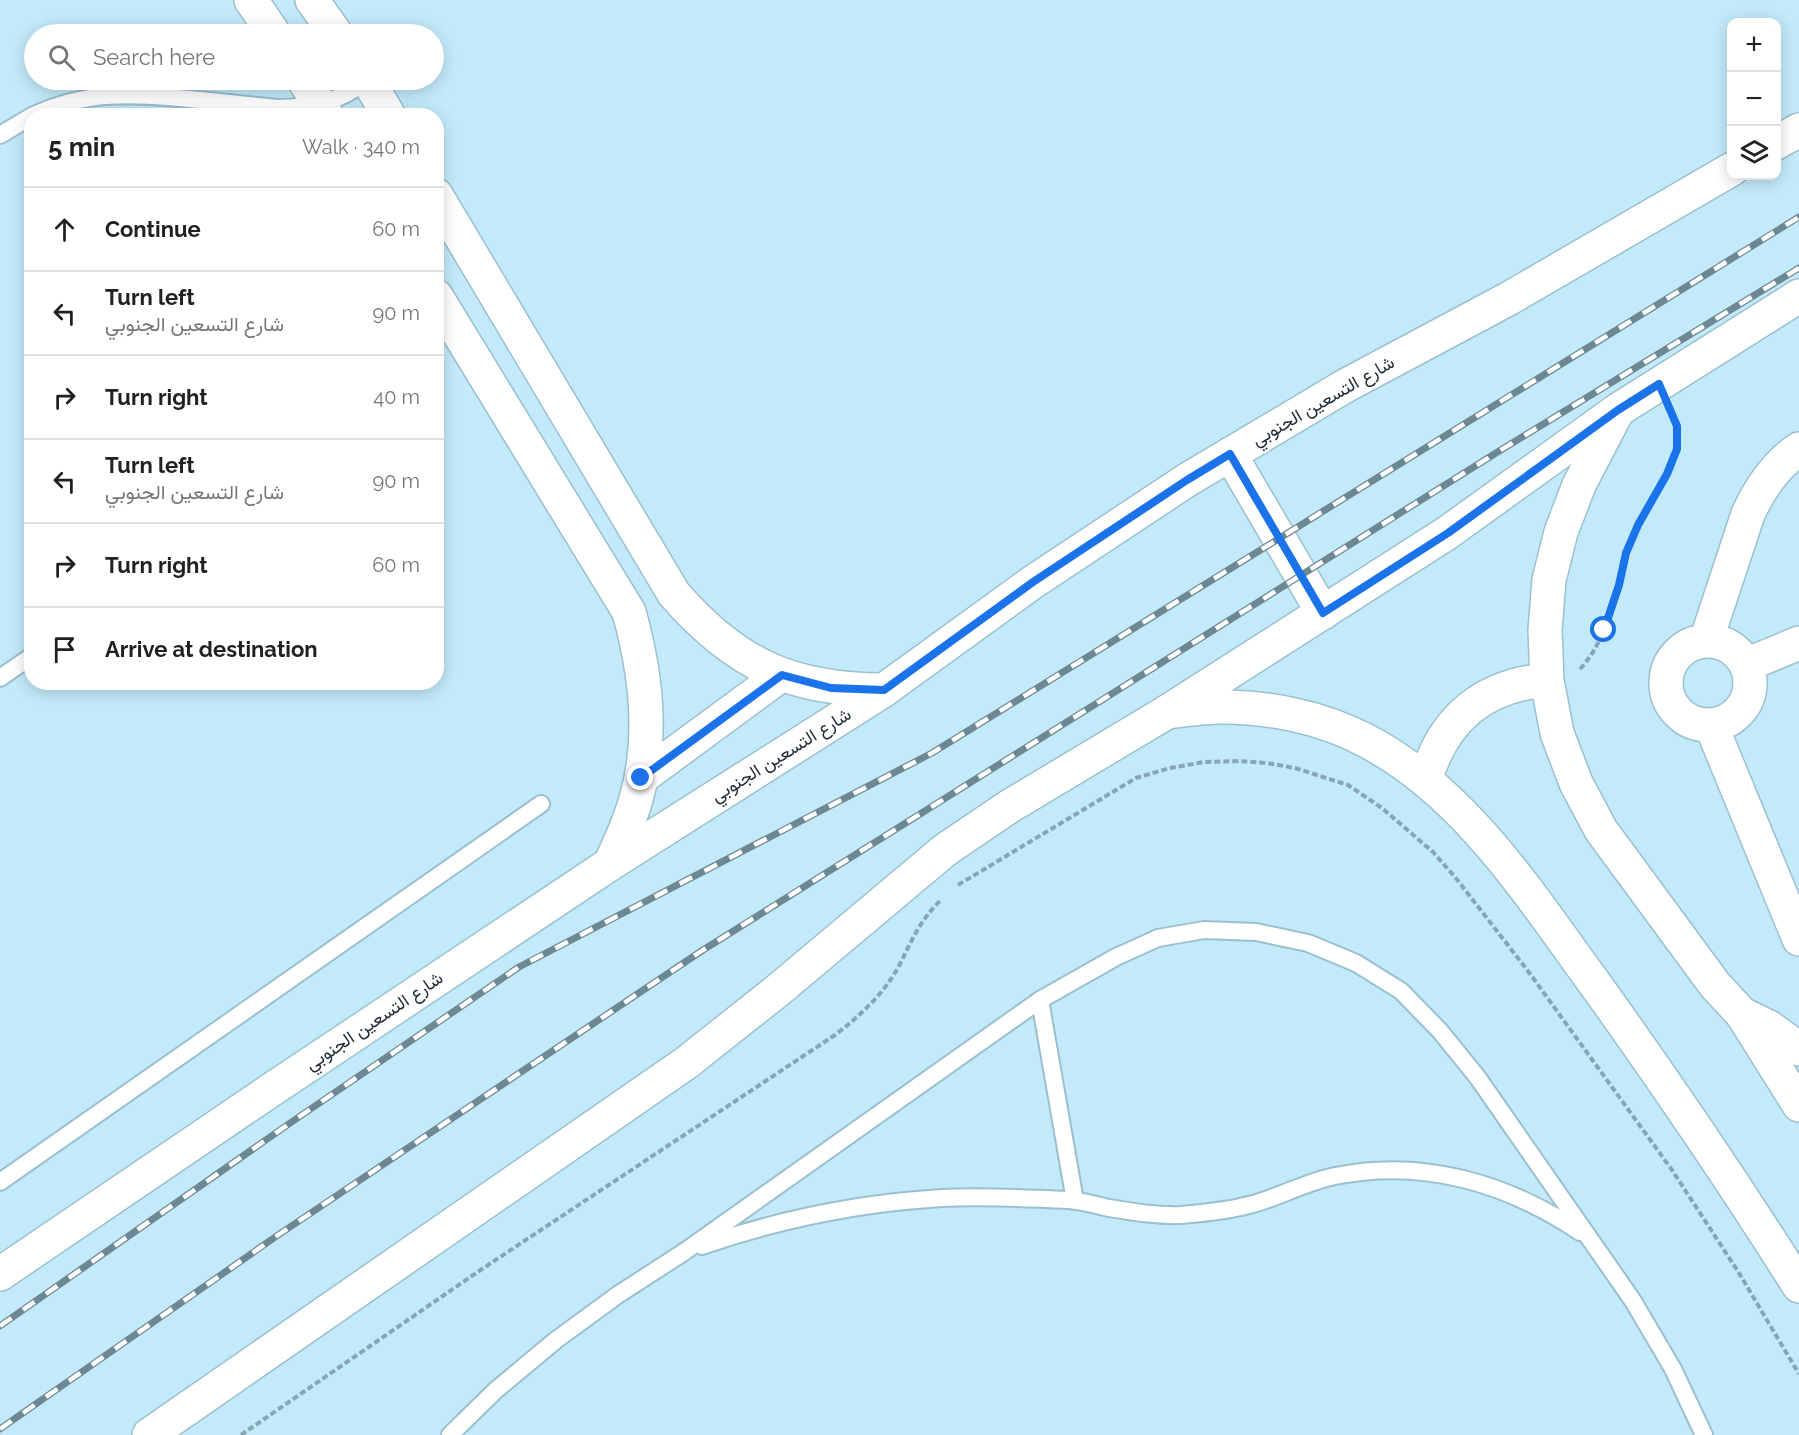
<!DOCTYPE html>
<meta charset="utf-8">
<style>
body{margin:0;font-family:Raleway,Vazirmatn,sans-serif;background:#f6f6f6;color:#202124}
.controls{position:absolute;right:18px;top:18px;display:grid;overflow:hidden;border-radius:12px;box-shadow:0 3px 15px #0003}
.controls button{width:54px;height:54px;display:grid;place-items:center;padding:0;border:0;border-bottom:2px solid #e0e0e0;background:#fff;color:#202124;font:30px sans-serif}
.stop{position:absolute;width:18px;height:18px;margin:-14px;border:4px solid #1a73e8;border-radius:50%;background:#fff}
.stop.end{background:#1a73e8;border-color:#fff;box-shadow:0 2px 6px #0008}
.list{margin:0;padding:0;list-style:none}
h2{display:flex;justify-content:space-between;align-items:center;height:78px;margin:0;padding:0 24px;font-size:26px}
h2 small{font-size:20px;font-weight:400;color:#757577}
.list li{display:grid;grid-template-columns:39px 1fr auto;gap:18px;align-items:center;box-sizing:border-box;height:84px;padding:0 24px;border-top:2px solid #e0e0e0}
.list b{display:block;font-size:22px;white-space:nowrap}
.list p{margin:0;font-size:20px;white-space:nowrap;color:#757577}
.list em{font-size:20px;font-style:normal;color:#757577}
.icon{flex:none;width:33px;height:33px;fill:none;stroke:currentColor;stroke-width:2;stroke-linecap:round;stroke-linejoin:round}
.map{position:relative;flex:none;width:1799px;height:1435px;overflow:hidden}
.search{position:absolute;background:#fff;box-shadow:0 3px 15px #0003;left:24px;top:24px;width:420px;height:66px;display:flex;align-items:center;gap:15px;box-sizing:border-box;padding:0 21px;border-radius:33px;color:#757577;font-size:22px}
.panel{position:absolute;background:#fff;box-shadow:0 3px 15px #0003;left:24px;top:108px;width:420px;height:582px;border-radius:24px}
.map>svg:first-child{display:block}
.lines{fill:none;stroke-linecap:round;stroke-linejoin:round}
.lane-casing{stroke:#9ac0cf;stroke-width:20}
.street-casing{stroke:#9ac0cf;stroke-width:36}
.secondary-casing{stroke:#9ac0cf;stroke-width:36}
.primary-casing{stroke:#9ac0cf;stroke-width:36}
.path{stroke:#87a5b2;stroke-width:4;stroke-dasharray:6 3;stroke-linecap:butt}
.lane{stroke:#fff;stroke-width:16}
.street{stroke:#fff;stroke-width:33}
.secondary{stroke:#fff;stroke-width:33}
.primary{stroke:#fff;stroke-width:33}
.rail-casing{stroke:#6e8893;stroke-width:7}
.rail{stroke:#fff;stroke-width:4.5;stroke-dasharray:14;stroke-linecap:butt}
.route{stroke:#1a73e8;stroke-width:8}
.labels{text-anchor:middle;stroke-width:4.5;stroke-linejoin:round;paint-order:stroke}
.street-label{font-size:18px;fill:#202f35;stroke:#fff}
</style>
<div class="map">
<svg width="1799" height="1435" viewBox="0 0 1799 1435">
<rect width="100%" height="100%" fill="#c3eafa"/>
<g class="lines">
<g class="lane-casing">
<path id="lane" d="M32,116c54,-26 100,-22 158,-17 29,3 58,6 87,9 38,0 61,-6 91,-28
M0,135l32,-19
M0,678l32,-22
M1040,1000l35,201
M0,1182l541,-378
M702,1246c78,-27 157,-43 240,-48 42,-2 85,0 127,2 13,1 27,5 40,8 24,4 48,8 72,7 22,-2 46,-4 68,-10 29,-7 56,-23 86,-29 87,-18 172,7 245,56
M450,1435l46,-45 60,-50 63,-46 65,-42 356,-252 76,-43 42,-19 46,-8 52,2 52,11 48,20 45,28 39,40 38,47 155,223 40,68 31,66"/>
</g>
<g class="street-casing">
<path id="street" d="M1706,641l42,-127c12,-26 27,-49 51,-65
M1666 683a42 42 0 1 1 84 0a42 42 0 1 1-84 0Z
M1746,665l53,-22
M1711,725l88,214
M1742,1014l27,13 30,22"/>
</g>
<g class="secondary-casing">
<path id="secondary" d="M251,0l23,34
M312,0l24,34
M304,80l23,36
M368,80l21,36
M436,195l238,399c61,70 117,96 210,96
M436,296l193,316c17,61 25,125 7,187 -6,22 -16,44 -26,65
M1618,410l-39,75 -18,47 -12,48 -4,50 2,50 10,53 19,50 25,47 114,155 27,29 57,91
M1167,712c18,-2 37,-5 55,-5 47,0 98,10 141,32 102,52 166,155 232,245 71,99 139,199 204,302
M641,778l140,-103
M1426,778c18,-60 58,-93 121,-98"/>
</g>
<g class="primary-casing">
<path id="primary" d="M1776,143l23,-13
M1230,454l93,159
M0,1274l268,-182 342,-228 274,-174 149,-108 154,-102 158,-94 163,-87 224,-130
M149,1435l537,-372 91,-72 168,-141 65,-44 157,-94 280,-179 171,-123 181,-114"/>
</g>
<path class="path" d="M1580,669c35,-38 37,-95 57,-140 11,-27 31,-50 39,-78 4,-13 1,-24 -4,-36
M958,885l178,-107 34,-10 34,-6 35,-1 28,2 28,5 53,17 34,23 51,44 22,25 73,94 144,199 67,103 60,101
M241,1435l238,-164 356,-236c26,-20 51,-43 66,-73 11,-23 21,-44 40,-62"/>
<use href="#lane" class="lane"/>
<use href="#street" class="street"/>
<use href="#secondary" class="secondary"/>
<use href="#primary" class="primary"/>
<g class="rail-casing">
<path id="rail" d="M0,1326l293,-205 226,-154 413,-214 867,-536
M0,1429l281,-196 422,-283 793,-497 303,-185"/>
</g>
<use href="#rail" class="rail"/>
</g>
<g class="lines">
<path class="route" d="M641,778l141,-103 49,13 53,2 149,-108 154,-102 43,-26 93,159 125,-80 170,-123 41,-26 18,42v23l-10,25 -29,51 -12,28 -7,32 -15,45"/>
</g>
<g class="labels">
<g class="street-label">
<text transform="translate(1323 401) rotate(-30)" y="6">شارع التسعين الجنوبي</text>
<text transform="translate(781 755) rotate(-32)" y="6">شارع التسعين الجنوبي</text>
<text transform="translate(374 1021) rotate(-34)" y="6">شارع التسعين الجنوبي</text>
</g>
</g>
</svg>
<div class="controls">
<button>+</button>
<button>−</button>
<button><svg class="icon" aria-label="layers" viewBox="0 0 24 24"><path d="M12 4l9 5-9 5-9-5zM3 14l9 5 9-5"/></svg></button>
</div>
<div class="stop" style="left:1604px;top:630px"></div>
<div class="stop end" style="left:641px;top:778px"></div>
<div class="search"><svg class="icon" aria-label="search" viewBox="0 0 24 24"><circle cx="10" cy="10" r="6"/><path d="M15 15l6 6"/></svg>Search here</div>
<section class="panel">
<h2>5 min<small>Walk · 340 m</small></h2>
<ul class="list">
<li><svg class="icon" aria-label="ahead" viewBox="0 0 24 24"><path d="M12 20V5M6 11l6-6 6 6"/></svg><div><b>Continue</b></div><em>60 m</em></li>
<li><svg class="icon" aria-label="left" viewBox="0 0 24 24"><path d="M17 20v-9H6M10 6l-5 5 5 5"/></svg><div><b>Turn left</b><p>شارع التسعين الجنوبي</p></div><em>90 m</em></li>
<li><svg class="icon" aria-label="right" viewBox="0 0 24 24"><path d="M7 20v-9h11M14 6l5 5-5 5"/></svg><div><b>Turn right</b></div><em>40 m</em></li>
<li><svg class="icon" aria-label="left" viewBox="0 0 24 24"><path d="M17 20v-9H6M10 6l-5 5 5 5"/></svg><div><b>Turn left</b><p>شارع التسعين الجنوبي</p></div><em>90 m</em></li>
<li><svg class="icon" aria-label="right" viewBox="0 0 24 24"><path d="M7 20v-9h11M14 6l5 5-5 5"/></svg><div><b>Turn right</b></div><em>60 m</em></li>
<li><svg class="icon" aria-label="arrive" viewBox="0 0 24 24"><path d="M6 21V4h12l-3 4 3 4H6"/></svg><div><b>Arrive at destination</b></div></li>
</ul>
</section>
</div>
